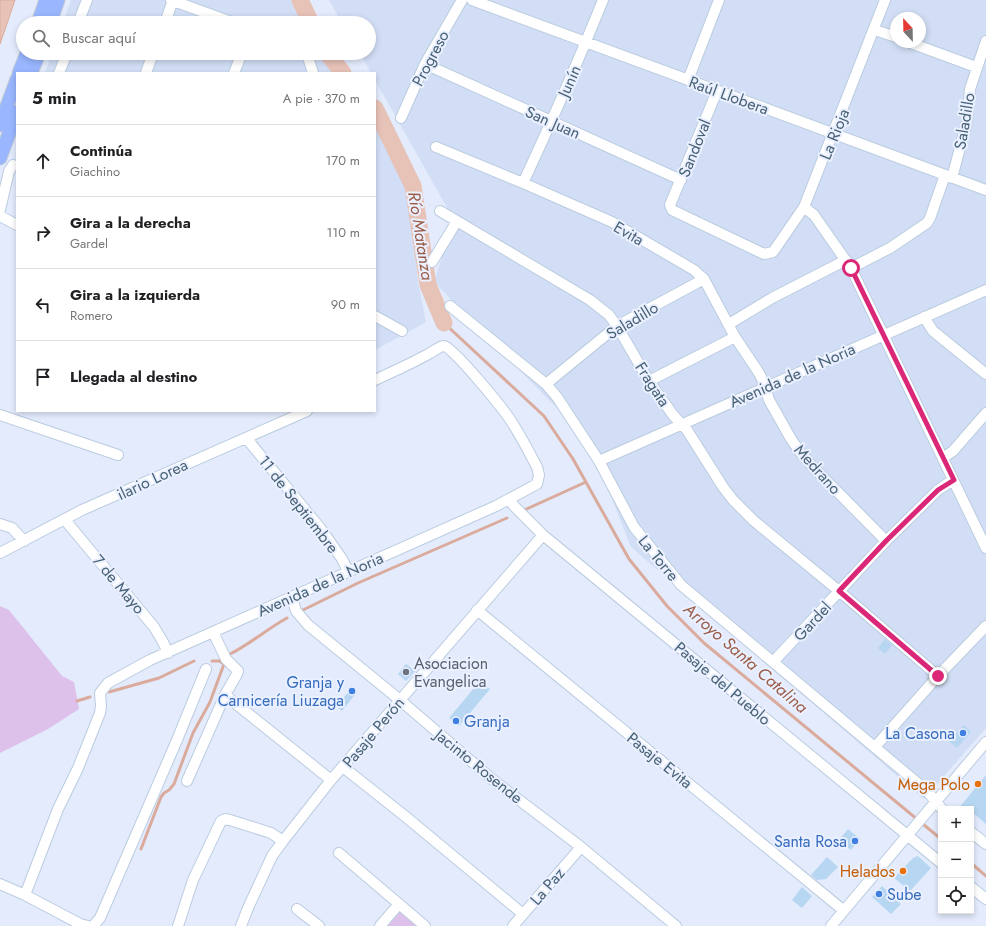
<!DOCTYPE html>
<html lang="es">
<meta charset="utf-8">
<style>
body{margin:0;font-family:Jost,sans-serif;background:#f2f2f2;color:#202124}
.controls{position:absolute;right:12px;bottom:12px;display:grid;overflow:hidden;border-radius:0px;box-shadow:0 2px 6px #0003}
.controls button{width:36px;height:36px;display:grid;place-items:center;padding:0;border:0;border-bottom:1px solid #e0e0e0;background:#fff;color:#202124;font:20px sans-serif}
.compass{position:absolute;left:890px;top:12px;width:36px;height:36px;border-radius:50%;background:#fff;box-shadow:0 2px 6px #0003;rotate:338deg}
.stop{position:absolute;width:12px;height:12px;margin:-9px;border:3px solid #db2777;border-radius:50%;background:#fff}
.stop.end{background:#db2777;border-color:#fff;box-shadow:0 1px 4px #0008}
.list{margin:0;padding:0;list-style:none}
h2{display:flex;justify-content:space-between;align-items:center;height:52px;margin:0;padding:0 16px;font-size:17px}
h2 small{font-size:13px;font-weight:400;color:#757577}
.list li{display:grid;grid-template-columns:26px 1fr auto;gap:12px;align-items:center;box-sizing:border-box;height:72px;padding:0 16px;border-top:1px solid #e0e0e0}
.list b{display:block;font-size:15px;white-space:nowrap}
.list p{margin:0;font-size:13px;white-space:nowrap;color:#757577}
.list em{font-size:13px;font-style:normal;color:#757577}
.icon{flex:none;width:22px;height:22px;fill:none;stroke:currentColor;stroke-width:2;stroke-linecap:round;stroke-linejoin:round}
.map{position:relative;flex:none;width:986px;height:926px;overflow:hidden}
.search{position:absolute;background:#fff;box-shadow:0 2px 6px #0003;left:16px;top:16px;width:360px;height:44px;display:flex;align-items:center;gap:10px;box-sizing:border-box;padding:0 14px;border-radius:22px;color:#757577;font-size:15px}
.panel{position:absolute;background:#fff;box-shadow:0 2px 6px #0003;left:16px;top:72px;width:360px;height:340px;border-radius:0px}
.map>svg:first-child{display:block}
.residential{fill:#d1def5;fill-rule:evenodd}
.green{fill:#dec1eb}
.water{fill:#e7c2b7;stroke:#daab9c}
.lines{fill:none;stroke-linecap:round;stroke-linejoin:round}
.stream{stroke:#daab9c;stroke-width:3}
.river{stroke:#e7c2b7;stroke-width:17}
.building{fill:#b7d6f1}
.minor-casing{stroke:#bbcce0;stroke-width:12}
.major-casing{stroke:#c4cdd3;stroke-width:15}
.minor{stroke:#fff;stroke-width:10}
.major{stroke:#99b6fe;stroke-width:13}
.route{stroke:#db2777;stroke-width:5}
.worship-dot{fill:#6b7280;stroke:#eaf0ff;stroke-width:1.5}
.shop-dot{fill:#3f7fe0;stroke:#eaf0ff;stroke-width:1.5}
.food-dot{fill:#e8710a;stroke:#eaf0ff;stroke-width:1.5}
.labels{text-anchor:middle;stroke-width:4;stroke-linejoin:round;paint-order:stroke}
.street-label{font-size:16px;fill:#486276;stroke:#eaf0ff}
.worship-label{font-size:16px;fill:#5b616d;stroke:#eaf0ff;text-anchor:start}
.shop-label{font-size:16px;fill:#366cbe;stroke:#eaf0ff;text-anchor:end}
.food-label{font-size:16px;fill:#c56008;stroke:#eaf0ff;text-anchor:end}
.water-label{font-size:17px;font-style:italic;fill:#995b46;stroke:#eaf0ff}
</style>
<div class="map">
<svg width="986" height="926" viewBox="0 0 986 926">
<rect width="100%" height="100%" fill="#e3ebfd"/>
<path class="residential" d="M71,0h225l10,23h-243z
M329,0h657v728l-62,71 -293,-252 -42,-106 -155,-159 20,-62 -79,-140v-7h-4l-11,-20h9v-30h-27zM896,18h24v24h-24z
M52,53h270l14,20h-291z
M375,119l4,4 30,66 9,93 8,40 -51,28z"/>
<path class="green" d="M0,606l9,4 53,66 12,6 5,27 -31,20 -48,24z
M401,911l18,15h-33z"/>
<path class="water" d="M0,0h15l-15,44z"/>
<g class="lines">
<path class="stream" d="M444,323l100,93 29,43 56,100 38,47 37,37 237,196
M522,511l64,-29
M301,611l57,-28 149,-65
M230,654c20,-10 37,-25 57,-36
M212,661h7
M109,692l50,-14 35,-17
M77,701l13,-4
M141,849l20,-52 3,-4 5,-3 5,-6 19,-51 17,-31 14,-38 -5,-3 3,-2
M971,863l15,13"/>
<path class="river" d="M300,0l11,23
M327,53l16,20
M375,108l38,78 15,99 16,38"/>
</g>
<path class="building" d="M885,639l7,6 -7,9 -7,-6z
M406,664l9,7 -9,10 -8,-7z
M480,681l10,8 -31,37 -10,-8z
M352,688l5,4 -15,19 -6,-5z
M964,725l7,7 -14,16 -8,-7z
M986,775v49l-15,-13v-2h-13z
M848,829l12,10 -9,11 -12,-10z
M918,856l13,12 -21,23 -16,-13 19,-20z
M827,857l11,10 -12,12 -9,1 -6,-5z
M882,886l19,18 -10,10 -19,-17z
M802,887l10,9 -10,12 -10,-8z"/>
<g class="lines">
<g class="minor-casing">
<path id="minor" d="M171,0l63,23
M472,0l514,190
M78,23l9,-23
M165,23l8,-23
M875,30l21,7
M908,42l68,25
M304,53l4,4 5,16
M425,64l256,116
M59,73l8,-20
M146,73l7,-20
M234,73l8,-20
M688,80l31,-80
M717,91l-47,114 2,5 92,44 9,-2 31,-45 81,-207
M401,118l24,-54 37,-64
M436,147l87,36 89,39 82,48 10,9 31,58 24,36 4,8 6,19 22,39 9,13 15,17 71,72
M952,178l15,-57 3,-32 16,-48
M523,183c28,-60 55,-121 80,-183
M804,207l10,8 37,53 135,280
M0,210l9,-39 4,-6
M440,211l150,89 19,15 8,11 32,55 24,34 14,15 36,57 10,13 21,21 85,70 99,85
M0,216l17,9
M432,262l25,-41
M851,268l39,-20 37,-25 3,-5 15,-43
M450,306l96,78 11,13 42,64 35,66 47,58 246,206 15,18
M375,316l27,15
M924,317l9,14 53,43
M729,324l43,-26 74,-38
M649,381l86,-44
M546,384l71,-58 87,-47
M0,415l118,40
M247,439l74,90 21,30 6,12
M943,458l10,-7 33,-38
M599,461l387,-171
M509,499l5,7 29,29 398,328
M65,520l89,107 9,15 5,11
M0,524l12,4 12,13
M0,553l82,-43 225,-99
M292,598l4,13 12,14 92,75 93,80 88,67 95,79
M477,610l366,300
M773,662l113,-121 52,-51 15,-10
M225,695l106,85
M875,747l63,-71 48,-50
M343,767l63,50 117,97
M187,781l38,-86 12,-21 1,-3 -12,-12 -13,-27
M971,832l15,12
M339,853l86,73
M0,884l25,11 55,29 8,2
M971,887l15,12
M25,895l33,-86 20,-41 22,-55 1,-7 -1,-13 8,-10 42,-23 346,-154 41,-22 2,-9 -2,-8c-8,-15 -16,-31 -26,-46 -6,-10 -58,-74 -67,-75 -4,0 -10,5 -14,7 -17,10 -36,18 -55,27
M297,909l22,17
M93,926l7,-8 77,-178 29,-71
M178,926l15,-46 28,-59 4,-2 5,1 41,13 12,8
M241,926l7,-18 24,-52 11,-15 48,-61 212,-245
M380,926l19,-22
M513,926l68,-79
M831,926l155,-184"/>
</g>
<g class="major-casing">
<path id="major" d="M38,23l8,-23
M50,23l8,-23
M19,73l8,-20
M31,73l8,-20
M0,125l17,-46
M0,158l17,-46"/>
</g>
<use href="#minor" class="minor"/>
<use href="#major" class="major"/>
</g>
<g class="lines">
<path class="route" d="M851,268l103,212 -16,10 -52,51 -47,50 99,85"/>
</g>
<circle class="worship-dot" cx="406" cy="672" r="4"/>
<g class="shop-dot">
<circle cx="352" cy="691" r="4"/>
<circle cx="456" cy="721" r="4"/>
<circle cx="963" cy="733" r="4"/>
<circle cx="855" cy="841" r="4"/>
<circle cx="879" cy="894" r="4"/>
</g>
<g class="food-dot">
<circle cx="978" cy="784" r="4"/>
<circle cx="903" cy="871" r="4"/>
</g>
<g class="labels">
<g class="street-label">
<text transform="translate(430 58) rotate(-62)" y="6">Progreso</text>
<text transform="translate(569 81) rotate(-66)" y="6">Junín</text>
<text transform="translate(729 95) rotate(20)" y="6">Raúl Llobera</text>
<text transform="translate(964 121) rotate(-80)" y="6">Saladillo</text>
<text transform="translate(553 122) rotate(24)" y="6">San Juan</text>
<text transform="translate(834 134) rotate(-68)" y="6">La Rioja</text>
<text transform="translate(694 148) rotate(-68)" y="6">Sandoval</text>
<text transform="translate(629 233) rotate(30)" y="6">Evita</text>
<text transform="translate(632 320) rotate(-31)" y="6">Saladillo</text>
<text transform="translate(792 375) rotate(-24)" y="6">Avenida de la Noria</text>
<text transform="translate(653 384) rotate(57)" y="6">Fragata</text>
<text transform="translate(818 469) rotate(48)" y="6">Medrano</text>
<text transform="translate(152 479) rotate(-25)" y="6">ilario Lorea</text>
<text transform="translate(299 504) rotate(52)" y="6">11 de Septiembre</text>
<text transform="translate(659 558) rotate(51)" y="6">La Torre</text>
<text transform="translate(119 584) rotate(50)" y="6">7 de Mayo</text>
<text transform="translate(320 584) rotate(-24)" y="6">Avenida de la Noria</text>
<text transform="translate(812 621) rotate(-47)" y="6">Gardel</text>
<text transform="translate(723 683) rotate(40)" y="6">Pasaje del Pueblo</text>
<text transform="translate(373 732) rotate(-50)" y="6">Pasaje Perón</text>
<text transform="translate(660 760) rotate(39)" y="6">Pasaje Evita</text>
<text transform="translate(479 766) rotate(39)" y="6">Jacinto Rosende</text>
<text transform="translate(547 886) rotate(-49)" y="6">La Paz</text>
</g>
<g class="worship-label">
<text x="414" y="669">Asociacion<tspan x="414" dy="18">Evangelica</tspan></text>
</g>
<g class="shop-label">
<text x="344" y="688">Granja y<tspan x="344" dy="18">Carnicería Liuzaga</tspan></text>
<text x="464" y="727" text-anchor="start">Granja</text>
<text x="955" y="739">La Casona</text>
<text x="847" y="847">Santa Rosa</text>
<text x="887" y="900" text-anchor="start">Sube</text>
</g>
<g class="food-label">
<text x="970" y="790">Mega Polo</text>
<text x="895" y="877">Helados</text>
</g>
<g class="water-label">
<text transform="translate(421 236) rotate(81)" y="6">Río Matanza</text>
<text transform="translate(746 658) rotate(41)" y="6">Arroyo Santa Catalina</text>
</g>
</g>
</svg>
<div class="controls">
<button>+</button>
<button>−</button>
<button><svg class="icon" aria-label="locate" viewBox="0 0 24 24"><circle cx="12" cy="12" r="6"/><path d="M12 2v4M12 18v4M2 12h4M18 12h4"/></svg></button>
</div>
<svg class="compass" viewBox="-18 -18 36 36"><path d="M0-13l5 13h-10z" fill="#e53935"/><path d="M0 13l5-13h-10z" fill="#757577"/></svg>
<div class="stop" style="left:851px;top:268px"></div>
<div class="stop end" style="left:938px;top:676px"></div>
<div class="search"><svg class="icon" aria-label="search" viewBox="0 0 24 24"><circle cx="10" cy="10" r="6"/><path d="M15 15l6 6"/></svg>Buscar aquí</div>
<section class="panel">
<h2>5 min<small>A pie · 370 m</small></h2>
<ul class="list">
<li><svg class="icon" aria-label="ahead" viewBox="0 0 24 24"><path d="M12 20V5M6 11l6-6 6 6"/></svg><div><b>Continúa</b><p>Giachino</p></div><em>170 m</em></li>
<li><svg class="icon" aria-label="right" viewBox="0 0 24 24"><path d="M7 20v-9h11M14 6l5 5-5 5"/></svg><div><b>Gira a la derecha</b><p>Gardel</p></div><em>110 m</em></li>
<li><svg class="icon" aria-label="left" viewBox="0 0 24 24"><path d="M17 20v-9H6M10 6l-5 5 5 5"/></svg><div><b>Gira a la izquierda</b><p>Romero</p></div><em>90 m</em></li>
<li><svg class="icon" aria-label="arrive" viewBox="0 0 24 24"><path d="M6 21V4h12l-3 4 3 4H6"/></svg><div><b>Llegada al destino</b></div></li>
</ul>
</section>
</div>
